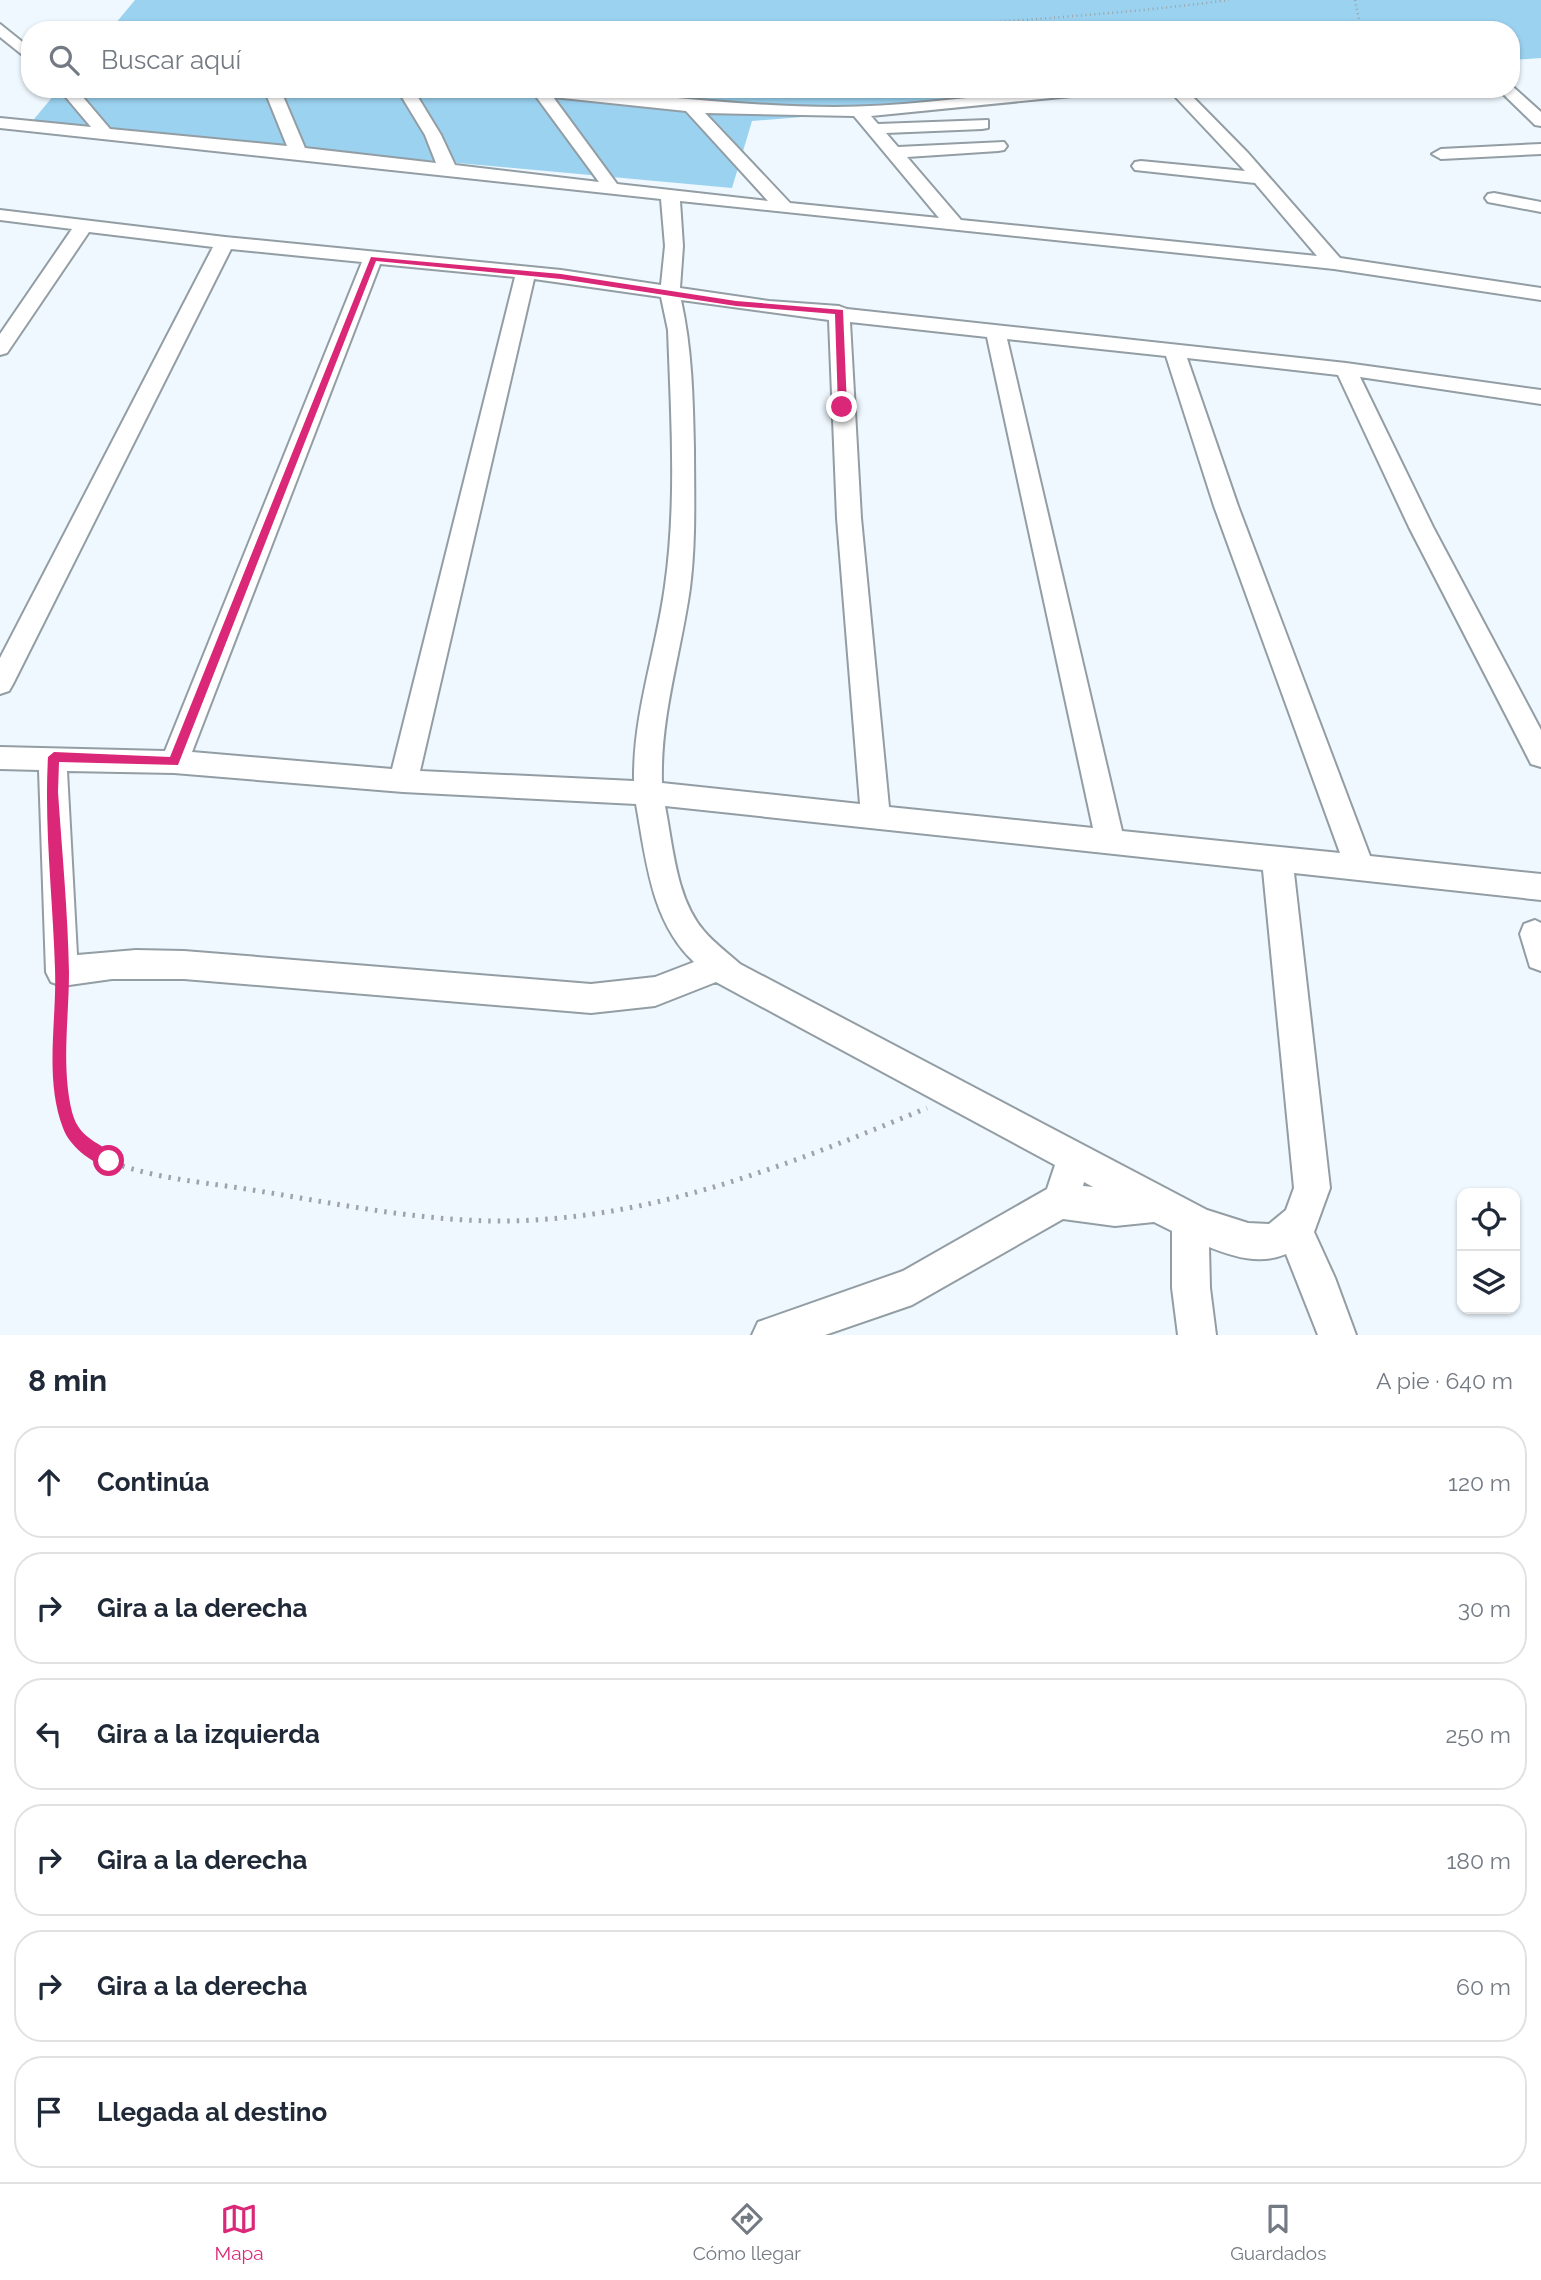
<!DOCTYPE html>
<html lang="es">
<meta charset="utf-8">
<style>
body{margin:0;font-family:Raleway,sans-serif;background:#f2f2f3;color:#1f2937}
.controls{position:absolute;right:21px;bottom:21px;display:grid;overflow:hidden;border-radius:14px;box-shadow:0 2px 5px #0004}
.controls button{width:63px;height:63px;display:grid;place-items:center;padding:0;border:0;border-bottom:2px solid #e0e1e3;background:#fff;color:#1f2937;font:35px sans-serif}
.stop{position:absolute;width:21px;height:21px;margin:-16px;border:5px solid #db2777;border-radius:50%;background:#fff}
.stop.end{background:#db2777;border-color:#fff;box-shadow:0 2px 7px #0008}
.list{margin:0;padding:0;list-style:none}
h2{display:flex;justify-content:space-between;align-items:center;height:91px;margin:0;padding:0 28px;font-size:30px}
h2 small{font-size:23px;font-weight:400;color:#747a83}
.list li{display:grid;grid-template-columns:46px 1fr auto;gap:21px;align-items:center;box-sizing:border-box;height:112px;margin:0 14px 14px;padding:0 14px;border:2px solid #e0e1e3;border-radius:28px}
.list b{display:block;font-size:26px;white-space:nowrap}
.list em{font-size:23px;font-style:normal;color:#747a83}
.icon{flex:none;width:38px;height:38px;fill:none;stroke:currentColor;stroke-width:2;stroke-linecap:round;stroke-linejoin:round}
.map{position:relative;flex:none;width:1541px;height:1335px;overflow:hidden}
.search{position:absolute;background:#fff;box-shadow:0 2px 5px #0004;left:21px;right:21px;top:21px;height:77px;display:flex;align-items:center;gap:18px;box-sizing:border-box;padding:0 24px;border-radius:28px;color:#747a83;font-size:26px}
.sheet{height:847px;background:#fff}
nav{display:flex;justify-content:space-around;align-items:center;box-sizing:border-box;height:98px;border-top:2px solid #e0e1e3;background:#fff;font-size:19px;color:#747a83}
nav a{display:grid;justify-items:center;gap:4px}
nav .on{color:#db2777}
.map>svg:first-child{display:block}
.green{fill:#9bd2f0}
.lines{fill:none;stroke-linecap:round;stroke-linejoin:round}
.minor-casing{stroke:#929da4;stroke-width:4}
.path-far1{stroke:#9ca4a9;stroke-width:2.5;stroke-dasharray:1 3.5;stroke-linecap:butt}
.path{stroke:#9ca4a9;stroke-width:5;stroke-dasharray:2.5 7;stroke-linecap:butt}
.minor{fill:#fff;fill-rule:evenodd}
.route{fill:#db2777}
</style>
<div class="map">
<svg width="1541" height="1335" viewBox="0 0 1541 1335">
<rect width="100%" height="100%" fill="#eef8fe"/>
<path class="green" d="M135,0h1406v58l-30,2v-30h-1401z
M59,89h1089l-396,32 -20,67 -702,-64z"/>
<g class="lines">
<g class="minor-casing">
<path id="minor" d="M0,24l30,24v13l-30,-24z
M1512,86l29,26v14l-6,-1 -37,-36h13z
M59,89h17l34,40 177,17 -23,-57h16l25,59 131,15 -11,-28 -28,-46h16l28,46 14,30 144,17 -64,-87 -18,-6c107,0 211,18 318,18 88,0 176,-18 265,-18l-8,5 -221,22 7,8 110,-4v8l-6,1 -96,4 12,14 106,-5 3,4 -3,4 -6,1 -91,6 54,63 356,36 -62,-73 -120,-13 -3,-4 3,-4 6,-1 104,10 -77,-82h17l63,64 92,105 201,30v12l-207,-31 -654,-68 3,45 -3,42 89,13 70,5 8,3 499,54 195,27v14l-181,-27 73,150 108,203v37l-10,-3 -4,-8 -118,-229 -71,-152 -151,-17 51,148 132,350 171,18v26l-247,-27 36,315 -16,44 21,46 21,57h-38l-32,-81c-26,11 -52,3 -77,-7l1,41 6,47h-38l-6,-47v-57l-18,-9 -39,4 -52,-7 -151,86 -87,30h-73l6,-13 145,-51 144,-82 8,-24 -339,-183 -61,24 -64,7 -407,-34h-72l-50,7 -11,-4 -5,-10 -7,-202 -39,-1v-22l165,4 197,-489 -131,-13 -218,435 -4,7 -9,3v-36l213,-411 -124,-15 -82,121 -7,2v-21l72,-105 -72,-9v-10l225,27 336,33 100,15 4,-39 -4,-47 -661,-71v-10l91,9zM553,97l133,14 82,90 -151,-17zM705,113l149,3 85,102 -149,-15zM380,264l135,13 -123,492 -200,-17zM534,279l127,18 7,33c3,85 9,172 -3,256 -9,66 -32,128 -31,195l-214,-10zM681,300l148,20 8,198 23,286 -198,-21c-2,-67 19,-130 28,-195 6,-47 4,-93 4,-139 -1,-50 -2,-100 -13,-149zM850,322l137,15 106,491 -204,-21 -28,-289zM1007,339l159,17 48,150 126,347 -218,-22zM67,771l107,2 229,19 233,12c10,55 15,118 58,158l-39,15 -64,7 -407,-33 -48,-1 -59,5zM665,806l598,64 31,318 -8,22 -17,14 -21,-1 -41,-13 -467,-246c-12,-11 -26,-21 -36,-33 -28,-32 -31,-85 -39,-125zM1084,1182l9,5 -10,-1z
M1541,144v10l-100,5 -9,-5 9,-5z
M1494,193l47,9v10l-53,-10 -3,-4 3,-4z
M1535,920l6,3v48l-11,-4 -10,-33 4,-10z"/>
</g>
<path class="path-far1" d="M1355,0l6,30
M897,30c111,-10 222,-15 332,-30"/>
<path class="path" d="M61,996c-2,44 -12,108 18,144 26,33 114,41 154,47 87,13 174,33 262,34 153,1 293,-56 432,-113"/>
<use href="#minor" class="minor"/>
</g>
<path class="route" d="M371,257l190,17 175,27 107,9 4,97 -5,3 -4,-3 -3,-93 -99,-8 -175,-27 -185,-18 -198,504 -119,-3 -1,30c4,60 10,121 11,181 0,45 -8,94 3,139 8,32 36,30 44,49l-7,8c-19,-8 -39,-22 -46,-41 -19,-50 -6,-107 -8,-159 -2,-70 -11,-141 -7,-212l6,-5 116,5z"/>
</svg>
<div class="controls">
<button><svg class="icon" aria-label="locate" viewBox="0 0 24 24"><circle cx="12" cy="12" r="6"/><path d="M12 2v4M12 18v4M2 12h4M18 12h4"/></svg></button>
<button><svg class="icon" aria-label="layers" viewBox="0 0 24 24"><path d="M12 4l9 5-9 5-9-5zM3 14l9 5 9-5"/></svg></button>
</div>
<div class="stop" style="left:109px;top:1161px"></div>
<div class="stop end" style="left:842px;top:407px"></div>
<div class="search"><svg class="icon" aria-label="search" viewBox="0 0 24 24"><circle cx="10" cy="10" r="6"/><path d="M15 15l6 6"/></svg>Buscar aquí</div>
</div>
<section class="sheet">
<h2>8 min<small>A pie · 640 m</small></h2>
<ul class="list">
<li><svg class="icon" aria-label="ahead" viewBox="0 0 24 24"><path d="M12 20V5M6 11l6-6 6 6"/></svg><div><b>Continúa</b></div><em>120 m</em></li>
<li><svg class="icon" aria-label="right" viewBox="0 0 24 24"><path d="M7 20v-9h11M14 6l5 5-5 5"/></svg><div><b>Gira a la derecha</b></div><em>30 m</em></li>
<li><svg class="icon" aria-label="left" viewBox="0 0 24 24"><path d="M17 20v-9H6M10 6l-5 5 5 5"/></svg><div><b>Gira a la izquierda</b></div><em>250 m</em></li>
<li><svg class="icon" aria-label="right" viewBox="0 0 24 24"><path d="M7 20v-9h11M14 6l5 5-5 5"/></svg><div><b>Gira a la derecha</b></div><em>180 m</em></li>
<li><svg class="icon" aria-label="right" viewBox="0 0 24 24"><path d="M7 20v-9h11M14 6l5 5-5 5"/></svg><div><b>Gira a la derecha</b></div><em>60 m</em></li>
<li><svg class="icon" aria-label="arrive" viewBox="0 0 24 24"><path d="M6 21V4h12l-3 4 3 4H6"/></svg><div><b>Llegada al destino</b></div></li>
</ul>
</section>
<nav>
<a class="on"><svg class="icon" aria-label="map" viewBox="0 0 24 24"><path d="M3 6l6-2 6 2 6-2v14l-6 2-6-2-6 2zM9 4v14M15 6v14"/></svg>Mapa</a>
<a><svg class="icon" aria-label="directions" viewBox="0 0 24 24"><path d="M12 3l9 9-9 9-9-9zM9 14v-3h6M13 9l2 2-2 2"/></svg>Cómo llegar</a>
<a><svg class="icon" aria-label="saved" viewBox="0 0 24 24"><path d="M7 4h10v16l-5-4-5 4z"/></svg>Guardados</a>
</nav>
